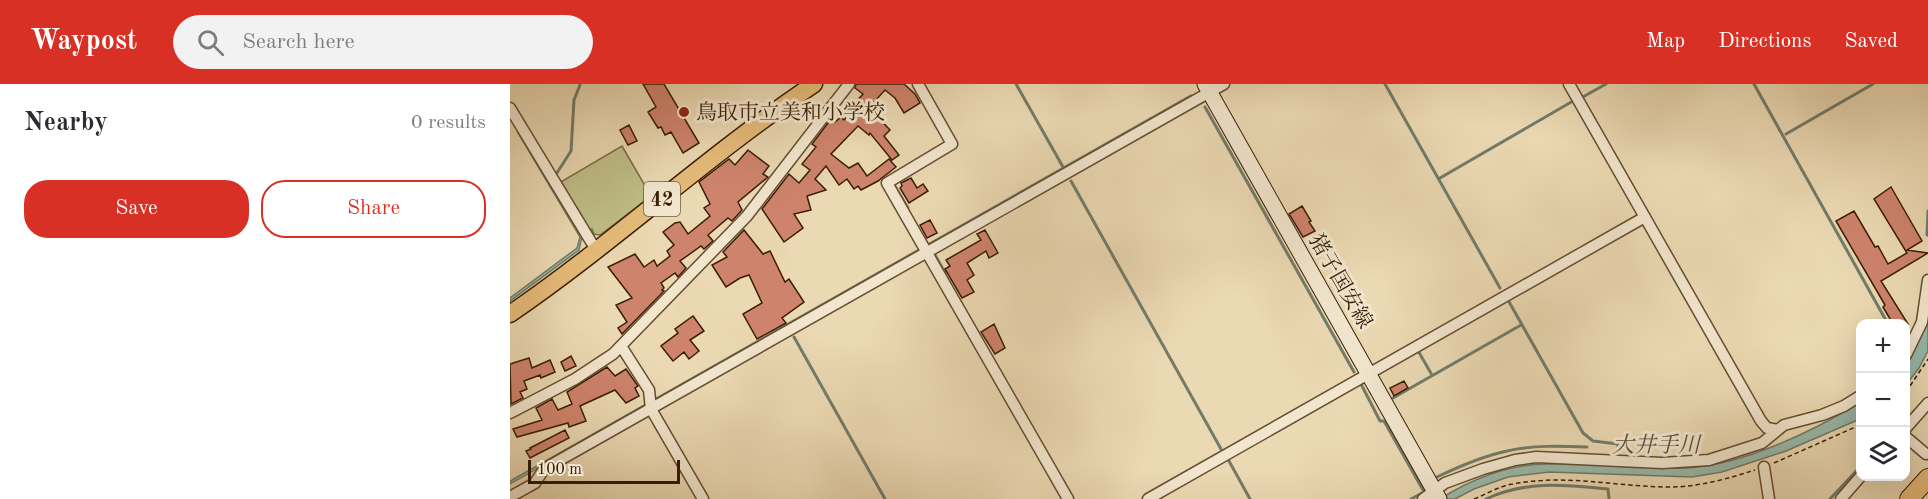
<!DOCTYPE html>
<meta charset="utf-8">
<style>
body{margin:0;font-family:"Old Standard TT","Noto Serif JP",serif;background:#f2f2f3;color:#2b2b33}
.controls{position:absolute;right:18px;bottom:18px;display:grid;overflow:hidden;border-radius:12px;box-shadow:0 6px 24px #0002}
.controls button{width:54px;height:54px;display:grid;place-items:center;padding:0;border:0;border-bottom:2px solid #e1e1e2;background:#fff;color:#2b2b33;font:30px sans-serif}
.scale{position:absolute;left:18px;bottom:15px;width:152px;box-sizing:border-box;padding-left:6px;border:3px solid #391e05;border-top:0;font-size:16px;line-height:21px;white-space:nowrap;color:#391e05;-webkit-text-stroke:4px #f2e6ce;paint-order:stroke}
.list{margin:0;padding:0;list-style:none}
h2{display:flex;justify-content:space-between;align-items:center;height:78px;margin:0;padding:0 24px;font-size:26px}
h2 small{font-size:20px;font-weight:400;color:#7c7c81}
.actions{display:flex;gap:12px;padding:18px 24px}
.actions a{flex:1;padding:14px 0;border:2px solid #d93025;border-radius:24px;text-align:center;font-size:21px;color:#d93025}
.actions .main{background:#d93025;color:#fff}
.icon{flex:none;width:33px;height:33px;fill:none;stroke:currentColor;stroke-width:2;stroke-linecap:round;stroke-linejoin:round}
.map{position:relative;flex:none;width:1418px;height:415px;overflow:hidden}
header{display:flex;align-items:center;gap:36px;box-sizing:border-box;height:84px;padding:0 30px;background:#d93025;color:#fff}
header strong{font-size:28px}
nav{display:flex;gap:33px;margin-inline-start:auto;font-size:21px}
.search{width:420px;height:54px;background:#f2f2f3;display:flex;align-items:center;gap:15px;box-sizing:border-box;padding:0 21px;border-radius:33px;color:#7c7c81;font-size:22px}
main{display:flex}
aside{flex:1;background:#fff}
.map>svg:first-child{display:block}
.green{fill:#bfbd87;stroke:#7c6e46;stroke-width:1.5}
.water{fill:#98baac;stroke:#727c69;stroke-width:1.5}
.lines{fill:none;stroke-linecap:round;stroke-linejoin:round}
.stream{stroke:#727c69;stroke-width:3}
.building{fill:#ce836d;stroke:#391e05;stroke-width:1.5}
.street-casing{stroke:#664d30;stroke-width:13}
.secondary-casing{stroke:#391e05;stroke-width:17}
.primary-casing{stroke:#391e05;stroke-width:19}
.highway-casing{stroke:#391e05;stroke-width:20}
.path{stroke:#391e05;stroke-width:1.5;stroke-dasharray:4.5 3;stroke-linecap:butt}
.street{stroke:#f2e6ce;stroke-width:10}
.secondary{stroke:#f2e6ce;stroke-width:15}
.primary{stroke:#e6bc7a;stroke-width:16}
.highway{stroke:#e6bc7a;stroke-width:18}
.poi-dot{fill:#8f2418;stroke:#f2e6ce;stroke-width:2}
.labels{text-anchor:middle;stroke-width:6;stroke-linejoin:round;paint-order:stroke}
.shield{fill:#f2e6ce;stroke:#705a41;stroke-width:1.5}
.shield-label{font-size:20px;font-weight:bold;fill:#391e05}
.poi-label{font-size:21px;fill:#391e05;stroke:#f2e6ce;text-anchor:start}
.street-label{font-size:21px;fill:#391e05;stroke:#f2e6ce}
.water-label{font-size:22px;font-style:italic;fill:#564d37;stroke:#f2e6ce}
</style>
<header>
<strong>Waypost</strong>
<div class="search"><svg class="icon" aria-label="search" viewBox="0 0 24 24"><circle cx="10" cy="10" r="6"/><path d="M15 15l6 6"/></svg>Search here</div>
<nav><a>Map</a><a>Directions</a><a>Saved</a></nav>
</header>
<main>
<aside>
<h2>Nearby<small>0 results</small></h2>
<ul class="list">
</ul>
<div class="actions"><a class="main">Save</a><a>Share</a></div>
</aside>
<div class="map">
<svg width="1418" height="415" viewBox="0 0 1418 415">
<rect width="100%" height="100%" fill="#ebd9b3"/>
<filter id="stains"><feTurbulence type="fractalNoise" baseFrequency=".00333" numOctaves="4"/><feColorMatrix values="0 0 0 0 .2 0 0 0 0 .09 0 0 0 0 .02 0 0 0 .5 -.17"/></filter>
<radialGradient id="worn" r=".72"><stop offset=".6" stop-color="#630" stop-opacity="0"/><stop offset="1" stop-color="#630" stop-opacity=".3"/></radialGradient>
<path class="green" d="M112,62l29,50 -51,39 -6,-1 -2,-5 -5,1 -28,-47z"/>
<path class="water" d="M681,11l1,2 -682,387v-3z
M8,46l64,106 -3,14 -69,51v-3l67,-50 3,-11 -63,-106z
M1418,237v30l-9,17 -13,17v-23l11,-18z
M1350,318v17l-74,32 -64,21 -30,5 -143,-5 -41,5 -34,12 -19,10h-15c31,-20 70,-35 107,-35 33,-1 67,2 100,3 13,1 27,2 41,1 56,-4 125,-36 172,-66z"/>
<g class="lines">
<path class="stream" d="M506,0l47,83
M875,0l115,204
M1244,0l134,240
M1071,14l25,-14
M695,23l149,265
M1276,50l87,-50
M45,92l16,-25 3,-51 6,-15
M930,94l133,-77
M561,97l150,268
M383,99l15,25
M1417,151l1,-24
M425,171l10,18
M998,216l75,133 10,8 25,3v3
M284,253l91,162
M907,265l15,26
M851,300l19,37h4l39,69
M883,314l128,-73
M719,377l21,38
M927,393c23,-11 46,-21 70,-26 26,-6 54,-5 80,-4
M901,415l13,-7
M976,415c40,-19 80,-14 122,-10l1,10
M1320,415l30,-32"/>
</g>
<path class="building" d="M133,0h21l35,59 -16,10 -12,-21 -6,3 -4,-8 -3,1 -10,-16 8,-5z
M346,0h48l11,10 5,9 -16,10 -9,-15 -10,-8 -12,13 5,5 -4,5 16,17 -6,6 15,19 -7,5 -22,-27 -1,2 -11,-9 -27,28 18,14 9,-5 9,13 22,-17 7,8 -18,14 -17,9 -3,-4 -4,3 -7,-10 -8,6 -13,-19 -11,13 11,11 -19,6 4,14 -17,4 9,14 -19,14 -22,-33 27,-35 10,9 11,-13 -8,-6 14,-17 -4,-3 19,-25 4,3 6,-5 3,3 11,-12 -3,-2 11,-12 -8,-6z
M119,41l8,16 -9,4 -8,-15z
M238,66l21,16 -6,8 5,3 -30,25 4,8 -10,11 -4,-3 -20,17 5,6 -9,8 -3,-3 -21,15 6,7 -8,9 -3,-4 -14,10 3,5 -2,2 2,1 -42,43 -4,-6 9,-6 -11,-17 16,-7 -24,-31 27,-13 9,13 10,-7 3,6 13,-10 -3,-5 7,-6 -11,-13 12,-9 5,-1 8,12 22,-18 -6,-8 6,-4 -11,-22 30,-23 6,6z
M401,94l6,10 6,-4 5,7 -19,12 -9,-15 2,-2 -1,-3z
M1381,103l31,54 -15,9 21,3 -47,28 27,43h-15l-10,-17 2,-2 -49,-84 18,-10 21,36 3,-1 10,18 19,-11 -33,-54z
M792,122l9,15 -2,1 6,9 -12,6 -14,-23z
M420,136l7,13 -10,5 -7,-13z
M234,146l19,24 7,-3 15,31 4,-3 15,23 -22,16 4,5 -29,16 -14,-25 19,-11 -13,-28 -9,3 -14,9 -14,-22 15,-8 -4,-5z
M475,146l13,23 -9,5 -3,-7 -19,12 7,12 -7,5 7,12 -12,6 -17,-29 5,-3 -4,-6 35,-20 -4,-6z
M183,232l11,15 -14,9 9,11 -10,8 -5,-7 -11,9 -12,-15 17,-13 -3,-4z
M484,240l11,24 -10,6 -14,-22z
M61,272l5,10 -11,5 -4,-9z
M19,274l3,10 18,-8 5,12 -14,6 -1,-3 -16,6 3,8 -7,3 3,6 -12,6 -1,-40z
M97,283l8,9 11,-7 12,17 -3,2 4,8 -13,7 -11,-13 -35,16 6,15 -17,6 -1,-4 -51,14 -4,-8 29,-9 -6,-12 16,-9 6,11 14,-6 -5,-12z
M894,297l4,7 -14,8 -4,-8z
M55,346l4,8 -39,20 -4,-7 5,-2 -1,-1z"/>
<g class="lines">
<g class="street-casing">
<path id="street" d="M408,0l34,60 -65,39 181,316
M1059,0l192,337 6,7 11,2
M0,24l86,142
M111,262l28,44 2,19 52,90
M1396,271l16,-33 6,-42
M0,329l65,-34 38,-25 134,-138 102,-132
M1396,344l22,-25
M1396,353l20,17
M1254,383l5,32
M0,413l25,-14 9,-14 680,-385
M638,415l497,-282
M913,415l22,-16 38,-14 32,-9 21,-3 126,6 47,-3 53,-17 22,-18 38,-10 22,-9 16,-10
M1331,415l20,-23"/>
</g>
<g class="secondary-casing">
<path id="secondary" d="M695,0l234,415"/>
</g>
<g class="primary-casing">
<path id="primary" d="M0,230c105,-72 198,-159 304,-230"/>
</g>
<g class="highway-casing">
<path id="highway" d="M1399,415l19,-21"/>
</g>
<path class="path" d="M1396,308l22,-33
M1264,379l86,-38
M964,415c13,-5 25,-13 39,-15 50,-10 101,2 152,3 30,1 62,-8 90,-17"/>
<use href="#street" class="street"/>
<use href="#secondary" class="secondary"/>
<use href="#primary" class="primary"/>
<use href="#highway" class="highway"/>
</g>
<circle class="poi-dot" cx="174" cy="28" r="6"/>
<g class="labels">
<rect class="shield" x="134" y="98" width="36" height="34" rx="4.5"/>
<g class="shield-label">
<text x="152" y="122">42</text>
</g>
<g class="poi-label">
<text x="186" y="35">鳥取市立美和小学校</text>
</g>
<g class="street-label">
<text transform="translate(831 197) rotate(60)" y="7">猪子国安線</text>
</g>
<g class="water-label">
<text x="1146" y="368">大井手川</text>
</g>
</g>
<rect width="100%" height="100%" filter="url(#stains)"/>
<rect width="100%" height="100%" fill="url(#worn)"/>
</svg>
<div class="controls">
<button>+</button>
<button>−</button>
<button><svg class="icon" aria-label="layers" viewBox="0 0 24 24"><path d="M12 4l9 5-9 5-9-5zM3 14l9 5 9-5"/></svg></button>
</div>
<div class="scale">100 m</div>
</div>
</main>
